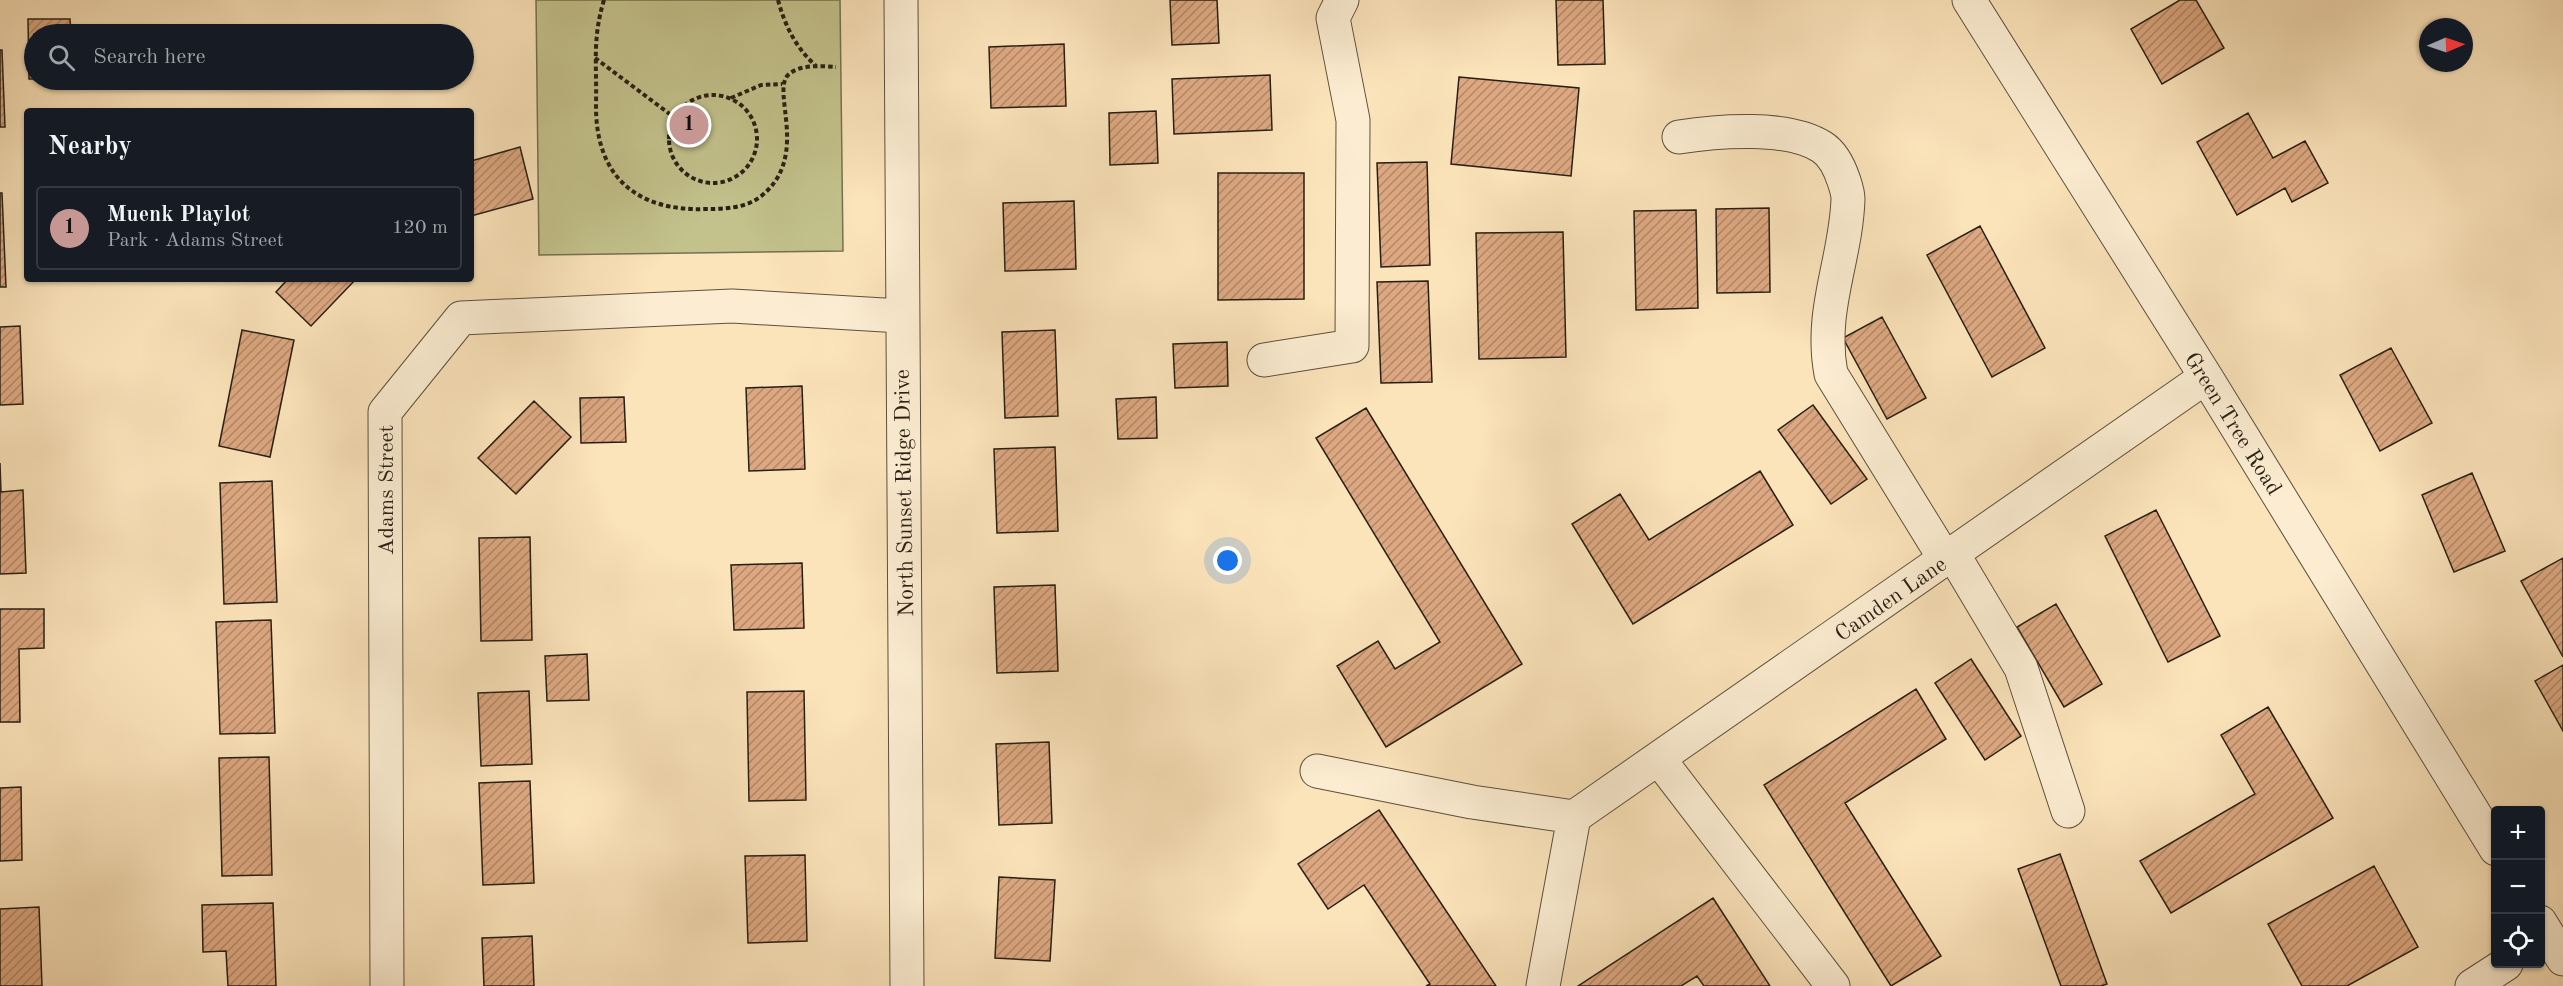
<!DOCTYPE html>
<meta charset="utf-8">
<style>
body{margin:0;font-family:"Old Standard TT",serif;background:#242831;color:#f1f3f6}
.controls{position:absolute;right:18px;bottom:18px;display:grid;overflow:hidden;border-radius:6px;box-shadow:0 2px 4px #0004}
.controls button{width:54px;height:54px;display:grid;place-items:center;padding:0;border:0;border-bottom:2px solid #363941;background:#171b24;color:#f1f3f6;font:30px sans-serif}
.compass{position:absolute;left:2419px;top:18px;width:54px;height:54px;border-radius:50%;background:#171b24;box-shadow:0 2px 4px #0004;rotate:88deg}
.you{position:absolute;left:1228px;top:561px;width:21px;height:21px;margin:-15px;border:4px solid #fff;border-radius:50%;background:#1a73e8;box-shadow:0 0 0 9px #1a73e833}
.badge{display:grid;place-items:center;width:39px;height:39px;border-radius:50%;background:#c59692;color:#111;font-size:20px;font-weight:700}
.pin{position:absolute;translate:-50% -50%;border:3px solid #fff;box-shadow:0 2px 6px #0006}
.list{margin:0;padding:0;list-style:none}
h2{display:flex;justify-content:space-between;align-items:center;height:78px;margin:0;padding:0 24px;font-size:26px}
h2 small{font-size:20px;font-weight:400;color:#9ea1a6}
.list li{display:grid;grid-template-columns:39px 1fr auto;gap:18px;align-items:center;box-sizing:border-box;height:84px;margin:0 12px 12px;padding:0 12px;border:2px solid #363941;border-radius:6px}
.list b{display:block;font-size:22px;white-space:nowrap}
.list p{margin:0;font-size:20px;white-space:nowrap;color:#9ea1a6}
.list em{font-size:20px;font-style:normal;color:#9ea1a6}
.icon{flex:none;width:33px;height:33px;fill:none;stroke:currentColor;stroke-width:2;stroke-linecap:round;stroke-linejoin:round}
.map{position:relative;flex:none;width:2563px;height:986px;overflow:hidden}
.search{position:absolute;background:#171b24;box-shadow:0 2px 4px #0004;left:24px;top:24px;width:450px;height:66px;display:flex;align-items:center;gap:15px;box-sizing:border-box;padding:0 21px;border-radius:33px;color:#9ea1a6;font-size:22px}
.panel{position:absolute;background:#171b24;box-shadow:0 2px 4px #0004;left:24px;top:108px;width:450px;height:174px;border-radius:6px}
.map>svg:first-child{display:block}
.green{fill:#c3c28c;stroke:#757050;stroke-width:1.5}
.building{fill:url(#building-hatch);stroke:#271f14;stroke-width:1.5}
.lines{fill:none;stroke-linecap:round;stroke-linejoin:round}
.minor-casing{stroke:#5c503e;stroke-width:35}
.path{stroke:#271f14;stroke-width:4;stroke-dasharray:4.5 3;stroke-linecap:butt}
.minor{stroke:#fcedd2;stroke-width:33}
.labels{text-anchor:middle;stroke-width:5;stroke-linejoin:round;paint-order:stroke}
.street-label{font-size:22px;fill:#271f14;stroke:#fcedd2}
</style>
<div class="map">
<svg width="2563" height="986" viewBox="0 0 2563 986">
<defs>
<pattern id="building-hatch" width="6" height="6" patternUnits="userSpaceOnUse" patternTransform="scale(1.5)"><rect width="6" height="6" fill="#dda881"/><path d="M-1 1l2-2M0 6l6-6M5 7l2-2" fill="none" stroke="#b38868"/></pattern>
</defs>
<rect width="100%" height="100%" fill="#fbe3ba"/>
<filter id="stains"><feTurbulence type="fractalNoise" baseFrequency=".00333" numOctaves="4"/><feColorMatrix values="0 0 0 0 .2 0 0 0 0 .09 0 0 0 0 .02 0 0 0 .5 -.17"/></filter>
<radialGradient id="worn" r=".72"><stop offset=".6" stop-color="#630" stop-opacity="0"/><stop offset="1" stop-color="#630" stop-opacity=".3"/></radialGradient>
<path class="green" d="M536,0h304l3,251 -304,4z"/>
<path class="building" d="M1170,0h47l2,43 -47,2z
M1556,0h47l2,64 -47,1z
M2180,0h16l28,48 -62,36 -31,-55z
M28,19h42l1,15h-37v45h-5z
M1064,44l2,62 -75,2 -2,-61z
M0,50h2l3,77h-5z
M1270,75l2,55 -98,4 -2,-55z
M1459,77l120,11 -8,88 -120,-12z
M1156,111l2,52 -48,2 -1,-52z
M2248,113l25,45 32,-17 23,42 -36,19 -7,-14 -48,27 -40,-73z
M520,147l13,52 -62,17v-55z
M1427,162l3,103 -49,2 -4,-104z
M1218,173h86v126l-86,1z
M0,193h2l4,94h-6z
M1074,201l2,68 -71,2 -2,-68z
M1769,208l1,84 -53,1 -1,-84z
M1696,210l2,98 -62,2 -2,-99z
M1980,226l65,122 -53,29 -65,-122z
M1563,232l3,125 -87,2 -3,-126z
M288,279h68l-45,47 -35,-34z
M1428,281l4,101 -51,1 -4,-101z
M1882,317l44,81 -39,21 -44,-81z
M20,326l3,78 -23,1v-78z
M242,330l52,10 -24,117 -51,-11z
M1055,330l3,86 -53,2 -3,-86z
M1227,342l1,44 -53,2 -2,-44z
M2391,348l41,75 -52,28 -40,-76z
M802,386l3,83 -56,2 -3,-83z
M624,397l2,45 -45,1 -1,-45z
M1156,397l1,41 -39,1 -2,-40z
M534,401l37,36 -55,57 -38,-36z
M1813,405l54,74 -36,25 -53,-74z
M1366,408l156,256 -136,83 -49,-81 41,-25 17,28 45,-27 -124,-204z
M1055,447l3,84 -61,2 -3,-84z
M0,463l1,29 22,-2 3,83 -26,1z
M1760,471l33,54 -160,99 -61,-100 48,-30 29,46z
M2472,473l33,78 -51,21 -32,-77z
M272,481l5,121 -53,2 -4,-121z
M2156,510l64,126 -52,26 -63,-126z
M530,537l2,103 -51,1 -2,-103z
M2563,558v99l-42,-76z
M802,563l2,65 -70,2 -3,-65z
M1055,585l3,86 -61,2 -3,-86z
M2056,604l46,80 -38,23 -47,-80z
M0,609h44v39l-25,1 1,73h-20z
M271,620l4,113 -55,1 -4,-112z
M587,654l2,46 -42,1 -2,-45z
M1971,659l50,77 -36,24 -50,-77z
M2563,665v66l-28,-50z
M1916,689l30,50 -101,64 96,153 -50,30 -127,-201z
M529,691l3,73 -51,2 -3,-73z
M804,691l2,109 -57,1 -2,-109z
M2268,707l65,111 -162,95 -31,-52 115,-67 -34,-59z
M1049,742l3,81 -53,2 -3,-81z
M269,757l3,118 -50,1 -3,-118z
M530,781l4,102 -51,2 -4,-102z
M21,787l1,73 -22,1v-73z
M1379,810l117,176h-70l4,-2 -66,-99 -36,24 -30,-45z
M2060,854l47,130 -6,2h-40l-43,-117z
M805,855l2,86 -59,2 -3,-87z
M2374,866l44,81 -71,39h-45l-34,-62z
M999,877l56,3 -5,81 -55,-3z
M1713,898l57,88h-66l-7,-10 -16,10h-103z
M273,903l3,83h-48l-2,-35 -23,1 -1,-47z
M39,907l3,79h-42v-77z
M532,936l2,50h-50l-2,-48z"/>
<g class="lines">
<g class="minor-casing">
<path id="minor" d="M901,0l6,986
M1969,0l237,377 290,472
M1679,137c38,-6 109,-12 143,10 11,7 18,22 22,34 2,6 4,12 4,18 -2,61 -29,111 -17,175l114,185
M1264,360l88,-14 1,-226 -20,-102 9,-18
M1953,554l68,114 47,143
M1659,759l174,227
M1317,771l155,31 102,15
M1574,817l632,-440
M2540,922l23,37
M387,986l-2,-574 76,-94 271,-12 169,10
M1543,986l31,-169
M2472,986l34,-22"/>
</g>
<path class="path" d="M604,0c-12,39 -7,65 -8,104 -1,72 40,108 111,105 18,0 38,-1 53,-12 51,-39 11,-105 28,-122 11,-11 34,-9 48,-8
M778,0c7,26 18,48 38,66
M595,58l80,60
M669 139a44 44 0 1 1 88 0a44 44 0 1 1-88 0Z
M731,98l30,-13 21,-1"/>
<use href="#minor" class="minor"/>
</g>
<g class="labels">
<g class="street-label">
<text transform="translate(2234 423) rotate(58)" y="8">Green Tree Road</text>
<text transform="translate(385 490) rotate(-90)" y="8">Adams Street</text>
<text transform="translate(903 493) rotate(-91)" y="8">North Sunset Ridge Drive</text>
<text transform="translate(1890 598) rotate(-35)" y="8">Camden Lane</text>
</g>
</g>
<rect width="100%" height="100%" filter="url(#stains)"/>
<rect width="100%" height="100%" fill="url(#worn)"/>
</svg>
<div class="controls">
<button>+</button>
<button>−</button>
<button><svg class="icon" aria-label="locate" viewBox="0 0 24 24"><circle cx="12" cy="12" r="6"/><path d="M12 2v4M12 18v4M2 12h4M18 12h4"/></svg></button>
</div>
<svg class="compass" viewBox="-18 -18 36 36"><path d="M0-13l5 13h-10z" fill="#e53935"/><path d="M0 13l5-13h-10z" fill="#9ea1a6"/></svg>
<div class="you"></div>
<div class="pin badge" style="left:689px;top:125px">1</div>
<div class="search"><svg class="icon" aria-label="search" viewBox="0 0 24 24"><circle cx="10" cy="10" r="6"/><path d="M15 15l6 6"/></svg>Search here</div>
<section class="panel">
<h2>Nearby<small></small></h2>
<ul class="list">
<li><span class="badge">1</span><div><b>Muenk Playlot</b><p>Park · Adams Street</p></div><em>120 m</em></li>
</ul>
</section>
</div>
